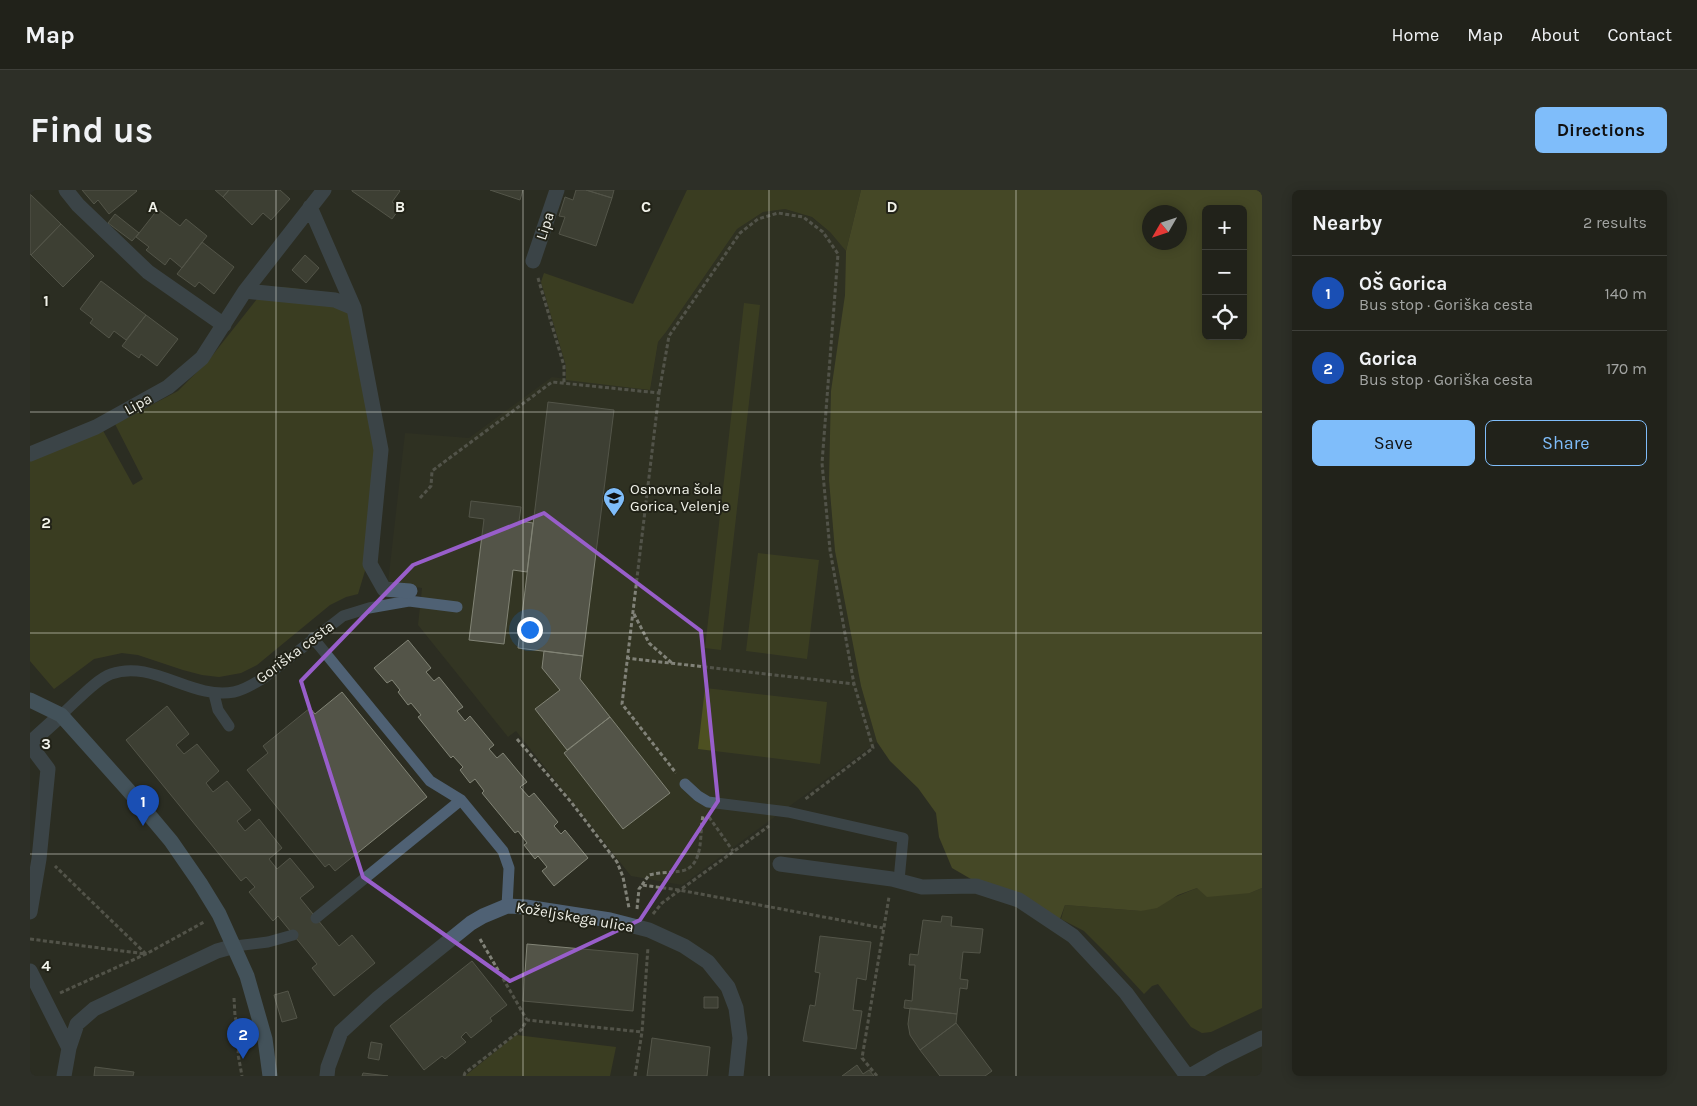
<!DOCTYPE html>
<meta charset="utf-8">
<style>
body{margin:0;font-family:Karla,sans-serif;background:#2d2f27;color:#f1f3f6}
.controls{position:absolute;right:15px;top:15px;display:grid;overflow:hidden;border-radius:8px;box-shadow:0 2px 12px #0003}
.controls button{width:45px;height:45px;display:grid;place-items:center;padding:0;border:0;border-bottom:1px solid #3e3f39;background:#21221a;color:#f1f3f6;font:25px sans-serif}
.compass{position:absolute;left:1112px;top:15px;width:45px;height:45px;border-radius:50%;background:#21221a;box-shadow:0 2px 12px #0003;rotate:231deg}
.you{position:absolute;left:499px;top:439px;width:18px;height:18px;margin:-12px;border:4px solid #fff;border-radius:50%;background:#1a73e8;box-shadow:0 0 0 8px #1a73e833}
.badge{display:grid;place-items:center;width:32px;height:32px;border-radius:50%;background:#7fbdfa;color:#fff;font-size:16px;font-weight:700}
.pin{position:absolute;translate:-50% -41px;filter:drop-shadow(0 1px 2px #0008)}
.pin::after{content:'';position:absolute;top:26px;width:18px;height:15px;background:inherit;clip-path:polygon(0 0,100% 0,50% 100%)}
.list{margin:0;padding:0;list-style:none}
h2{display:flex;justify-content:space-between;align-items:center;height:65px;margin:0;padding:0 20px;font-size:21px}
h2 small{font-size:16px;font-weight:400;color:#a2a4a2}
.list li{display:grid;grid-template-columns:32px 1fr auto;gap:15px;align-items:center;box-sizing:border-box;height:75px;padding:0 20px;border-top:1px solid #3e3f39}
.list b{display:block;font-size:19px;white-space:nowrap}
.list p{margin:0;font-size:16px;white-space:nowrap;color:#a2a4a2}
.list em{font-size:16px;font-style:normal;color:#a2a4a2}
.actions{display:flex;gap:10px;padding:15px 20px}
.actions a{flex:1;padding:11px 0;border:1px solid #7fbdfa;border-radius:8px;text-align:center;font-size:18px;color:#7fbdfa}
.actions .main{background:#7fbdfa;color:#111}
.icon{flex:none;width:28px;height:28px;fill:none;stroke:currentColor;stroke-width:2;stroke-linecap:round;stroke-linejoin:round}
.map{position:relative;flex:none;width:1232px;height:886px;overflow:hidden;border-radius:8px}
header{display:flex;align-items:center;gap:30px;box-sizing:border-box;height:70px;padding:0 25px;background:#21221a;border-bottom:1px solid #3e3f39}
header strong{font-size:24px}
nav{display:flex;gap:28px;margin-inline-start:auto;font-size:18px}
.intro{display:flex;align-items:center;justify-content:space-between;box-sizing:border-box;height:120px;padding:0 30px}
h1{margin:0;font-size:35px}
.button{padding:12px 22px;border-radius:8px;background:#7fbdfa;color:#111;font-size:18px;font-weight:700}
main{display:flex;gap:30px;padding:0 30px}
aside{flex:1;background:#21221a;border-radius:8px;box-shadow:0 2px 12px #0003}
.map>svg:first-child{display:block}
.built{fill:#333523}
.green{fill:#4d5021}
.forest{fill:#64682a;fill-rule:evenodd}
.building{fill:#535448;stroke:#828476}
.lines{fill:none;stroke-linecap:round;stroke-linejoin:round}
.path{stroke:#818278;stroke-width:3;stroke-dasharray:4 2.5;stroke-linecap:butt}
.lane{stroke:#4f6174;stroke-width:11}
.street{stroke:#4f6174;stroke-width:15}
.secondary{stroke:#617f9d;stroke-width:15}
.marked{fill:none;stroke:#985eca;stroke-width:4;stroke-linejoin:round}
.grid{fill:none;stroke:#f1f2ea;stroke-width:1;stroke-opacity:0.55}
.labels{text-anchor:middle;stroke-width:4;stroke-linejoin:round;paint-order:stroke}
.street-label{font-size:15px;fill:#f1f2ea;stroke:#222318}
.poi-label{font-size:15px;fill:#f1f2ea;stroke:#222318;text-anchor:start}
.grid-label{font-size:16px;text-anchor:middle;font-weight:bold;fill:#f1f2ea;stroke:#222318;stroke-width:4;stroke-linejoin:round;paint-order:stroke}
</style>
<header>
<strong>Map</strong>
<nav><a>Home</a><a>Map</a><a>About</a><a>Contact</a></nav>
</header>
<div class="intro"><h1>Find us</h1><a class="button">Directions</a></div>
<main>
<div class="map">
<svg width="1232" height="886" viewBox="0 0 1232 886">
<rect width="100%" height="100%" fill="#2c2d22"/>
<path class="built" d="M755,19l26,8 19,15 16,19 -1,43 -16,186 6,71 26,135 16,56 -195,143 -51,-9 -115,-145 -8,6 -90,-112 4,-37 -34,-5 17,-150 64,5 83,-61 98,13 8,-48 8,-10 71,-103 26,-17z"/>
<path class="green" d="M657,0h174l-15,61 -16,-19 -18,-15 -27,-8 -22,3 -26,17 -71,103 -8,10 -8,48 -84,-10v-14l-25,-84 3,-9 89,31z
M243,97c28,0 52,5 78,16l26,134 -10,127 -9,30 -12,3 -16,8 -73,60 -16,8 -22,4 -17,-2 -19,-5 -45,-15 -16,-2 -28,6 -40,30 -24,-28v-203l71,-31 32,58 10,-6 -29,-57 11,-3 53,-28 30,-30 49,-62z
M714,113l16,2 -39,345 -16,-2z
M728,363l61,7 -12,99 -61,-8z
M675,498l122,14 -7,62 -122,-15z
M1167,698l53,5 12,-5v120l-51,24 -9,1 -11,-6 -33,-43 -6,2 -8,8 -35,-38 -25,-25 -23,-12 4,-14 76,6z
M486,845l100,12 -6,29h-145z"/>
<path class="forest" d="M831,0h401v698l-12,5 -43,4 -10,-9 -19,7 -21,13 -16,3 -76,-6 -5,14 -77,-33 -31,-18 -13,-31 -3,-24 -18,-25 -28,-27 -13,-19 -16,-56 -26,-135 -6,-71 2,-89 14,-96 1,-44zM1176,19h37v127h-37zM1120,22h30v30h-30z"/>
<path class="building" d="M52,0h54l1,1 -28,23 -11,-14 -4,4z
M185,0h14l-6,7z
M199,0h51l10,9 -19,21 -8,-7 -11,12 -29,-28z
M322,0h47l1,1 -8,11 8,6 -8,11 -40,-28z
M460,0h33l-3,10z
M546,0h10l26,8 -16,48 -37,-12 6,-17 -6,-1 6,-19 8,3z
M556,0h28l-2,8z
M0,4l31,30 -30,31 -1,-1z
M128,19l22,17 6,-7 21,17 -25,32 -12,-10 -5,7 -19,-15 3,-3 -13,-10z
M85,24l24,19 -7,8 -24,-18z
M31,34l33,32 -31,31 -32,-32z
M172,52l32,25 -20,27 -15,-12 -4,5 -18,-13z
M275,65l14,13 -13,15 -14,-13z
M71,91l45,34 -20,25 -12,-9 -5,7 -19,-15 3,-4 -13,-10z
M116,125l32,24 -21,27 -16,-12 -2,4 -17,-12z
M518,212l66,8 -31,246 -65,-8z
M441,311l50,6 -2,14 14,2 -6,49 -14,-2 -9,74 -35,-4 15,-121 -15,-2z
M378,450l23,28 -5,4 8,9 5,-4 24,30 -6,4 8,10 5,-5 24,29 -5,4 8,9 6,-5 24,29 -7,5 9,10 5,-4 24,29 -4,4 7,8 4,-4 23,28 -34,28 -12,-15 5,-4 -9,-11 -3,3 -11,-14 3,-2 -9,-12 -3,2 -33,-40 2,-2 -9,-12 -5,4 -10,-13 3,-3 -10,-11 -2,2 -33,-41 3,-2 -10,-12 -3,2 -10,-13 2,-2 -8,-10 -5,3 -13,-15z
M514,461l39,5 -3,23 30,38 -43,33 -32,-41 25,-19 -18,-22z
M312,502l85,105 -92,74 -6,-7 -4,3 -78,-97 21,-17 -5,-7 47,-38 5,6z
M137,516l22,28 -13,11 8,9 13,-10 22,27 -13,12 7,9 14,-11 24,29 -14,11 8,10 14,-12 23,29 -13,11 8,10 13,-11 24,29 -14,11 39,48 13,-11 23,28 -41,33 -22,-28 5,-4 -39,-48 -5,5 -24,-29 6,-5 -9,-10 -5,4 -115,-141z
M580,527l60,76 -47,36 -59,-76z
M912,726l10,1 -1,9 32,3 -3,24 -17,-1 -3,27 8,1 -1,9 -7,-1 -3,26 -53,-6 1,-8 7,1 3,-36h-6l1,-11 8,1 5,-35 18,2z
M790,746l51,6 -5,38 -9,-2 -4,32 9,1 -6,38 -53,-8 7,-36 5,1 5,-33 -5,-1z
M497,754l111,10 -5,57 -110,-10z
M442,771l35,44 -17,13 2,3 -21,17 -5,-6 -5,5 5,5 -21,17 -3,-3 -18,14 -34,-44z
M258,801l9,27 -15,4 -8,-27z
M674,807h14v11h-14z
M880,818l47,6 -1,9 -36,27 -10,-15 -2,-11z
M926,833l36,48 -7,5h-45l-20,-26z
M622,848l58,9 -3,29h-60z
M341,852l11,2 -3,16 -11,-2z
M827,875l6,9 6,-4 5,6h-32z
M65,877l39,5 -1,4h-39z
M333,883l25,3h-26z"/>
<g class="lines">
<path class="path" d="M508,88l26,88v17
M629,203l10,-57 71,-103 18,-14 20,-6 25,4 20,15 15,22 -16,209 8,87 24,134 19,64 -69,52
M390,308l11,-12 1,-15 120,-89 107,11 -37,311 54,69
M604,424l15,29 23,20
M596,468l228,26
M487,549l54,63 46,60 6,15 6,31
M679,627l24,34
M612,695l7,-10c11,-3 22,-2 32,-4 24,-4 18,-38 22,-55
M607,719l2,-20 3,-4 37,5 204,38
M623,724l9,-11 107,-77
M0,749l116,15 -91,-88
M450,749l47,81
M30,803l86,-39 58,-32
M204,808l1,18 5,20 -2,18 4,22
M434,886l1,-3 56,-43 6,-10 115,12
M605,886l7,-44 6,-85
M847,886l-15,-18 27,-161"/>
<path class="lane" d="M283,448l117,143 31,19 42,51 6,17 -2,38
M184,504l4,16 11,16
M31,525c13,-11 35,-36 50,-41 42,-15 80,26 123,18 11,-2 21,-9 31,-15l78,-61 26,-8 40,-7 48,6
M655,594l13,12 10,6 80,10 115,26 -4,42
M286,728l145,-118
M205,756l33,-4 25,-7"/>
<path class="street" d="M36,0l12,15 70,67 76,53
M280,17l44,101
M503,71l24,-71
M215,101l90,9 19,8 27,142 -11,114 14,25 26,2
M0,264l66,-27 72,-40 34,-29 43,-67 79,-101
M0,553l31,-28
M0,555l18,24 -9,90 -9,53
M750,674l112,15 30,8 54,-1 43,14 54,36 53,57 61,83
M0,781l39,77
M34,886l5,-28 8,-24 17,-15 123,-58 18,-5
M297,886l1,-9 13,-35 37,-34 93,-75 12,-7 24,-10 19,1 84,13 39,10 35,16 24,16 20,25 8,21 4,30 -4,38
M1160,886l31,-18 41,-20"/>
<path class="secondary" d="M0,510l31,15 68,76 42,50 29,42 19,31 28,62 18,63 5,37"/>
</g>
<path d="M0 0H1232V886H0ZM514,323l157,118 17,170 -78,119 -130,61 -147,-104 -62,-196 112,-116z" fill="#2c2d22" fill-opacity=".55" fill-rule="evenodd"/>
<path class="marked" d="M514,323l157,118 17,170 -78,119 -130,61 -147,-104 -62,-196 112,-116z"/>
<path class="grid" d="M246,0v886M493,0v886M739,0v886M986,0v886M0,222h1232M0,443h1232M0,664h1232"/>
<defs>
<g id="school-pin" transform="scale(1.125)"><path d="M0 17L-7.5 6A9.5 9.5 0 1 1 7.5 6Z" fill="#7fbdfa" stroke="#222318"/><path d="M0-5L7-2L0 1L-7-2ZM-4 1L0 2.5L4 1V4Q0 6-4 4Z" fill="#111"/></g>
</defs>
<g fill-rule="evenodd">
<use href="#school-pin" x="584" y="308"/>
</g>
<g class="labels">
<g class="street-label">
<text transform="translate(515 36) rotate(-72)" y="5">Lipa</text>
<text transform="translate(108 214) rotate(-29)" y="5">Lipa</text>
<text transform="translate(265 462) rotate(-37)" y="5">Goriška cesta</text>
<text transform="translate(545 727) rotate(10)" y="5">Koželjskega ulica</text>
</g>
<g class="poi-label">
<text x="600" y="304">Osnovna šola<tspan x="600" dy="17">Gorica, Velenje</tspan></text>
</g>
</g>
<g class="grid-label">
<text x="123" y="22">A</text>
<text x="370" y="22">B</text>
<text x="616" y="22">C</text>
<text x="862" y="22">D</text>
<text x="16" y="116">1</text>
<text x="16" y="338">2</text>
<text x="16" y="559">3</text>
<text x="16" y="781">4</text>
</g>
</svg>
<div class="controls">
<button>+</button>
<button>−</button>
<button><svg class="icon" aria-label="locate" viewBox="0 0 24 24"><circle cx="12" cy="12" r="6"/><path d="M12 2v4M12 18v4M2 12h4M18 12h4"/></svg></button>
</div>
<svg class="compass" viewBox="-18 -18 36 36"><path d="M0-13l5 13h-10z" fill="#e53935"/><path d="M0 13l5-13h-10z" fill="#a2a4a2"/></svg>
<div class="you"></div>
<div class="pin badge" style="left:113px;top:636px;background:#1a4fb4">1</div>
<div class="pin badge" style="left:213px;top:869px;background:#1a4fb4">2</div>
</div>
<aside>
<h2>Nearby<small>2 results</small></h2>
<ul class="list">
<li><span class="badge" style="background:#1a4fb4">1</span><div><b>OŠ Gorica</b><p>Bus stop · Goriška cesta</p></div><em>140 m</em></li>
<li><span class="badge" style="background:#1a4fb4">2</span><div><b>Gorica</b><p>Bus stop · Goriška cesta</p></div><em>170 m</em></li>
</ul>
<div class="actions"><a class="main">Save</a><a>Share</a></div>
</aside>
</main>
